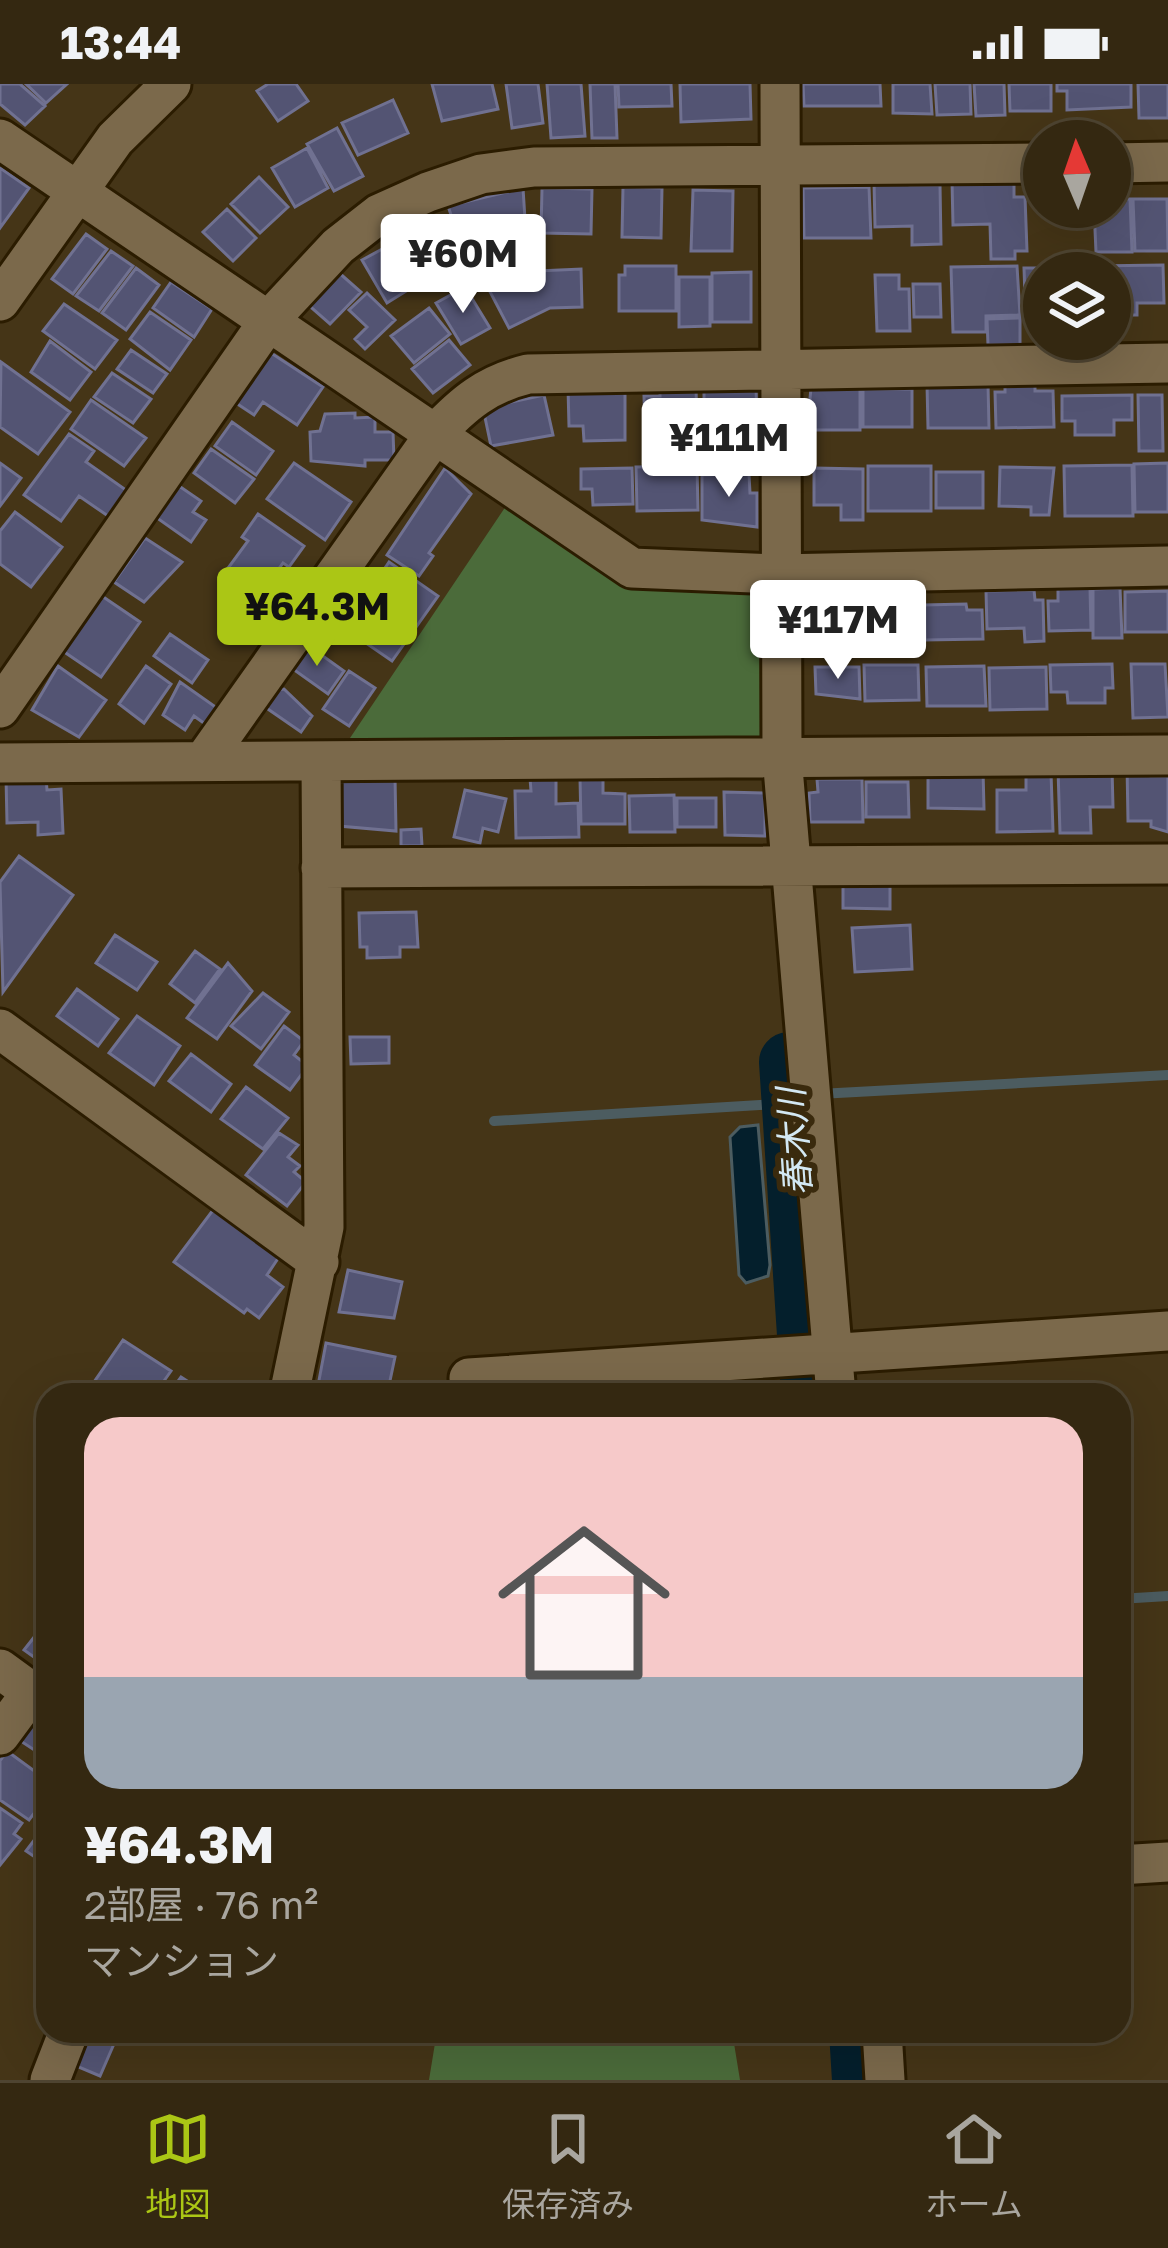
<!DOCTYPE html>
<html lang="ja">
<meta charset="utf-8">
<style>
body{margin:0;font-family:"Golos Text","Noto Sans JP",sans-serif;background:#3f341f;color:#f1f3f6;height:100vh;display:flex;flex-direction:column;font-size:45px;white-space:nowrap}
*{box-sizing:border-box;margin:0}
p{font-size:39px;color:#a9a69f}
.icon{flex:none;width:66px;height:66px;fill:none;stroke:currentColor;stroke-width:2;stroke-linecap:round;stroke-linejoin:round}
.map{position:relative;flex:1;overflow:hidden}
.drawer{position:absolute;left:36px;top:1299px;width:1095px;height:660px;display:flex;flex-direction:column;background:#342811;border-radius:36px;box-shadow:0 12px 48px #0002,0 0 0 3px #4e4431}
.drawer>*{flex:none}
.needle{width:78px;rotate:358deg}
.tools{position:absolute;left:1023px;top:36px;display:grid;gap:24px}
.tools a{display:grid;place-items:center;width:108px;height:108px;border-radius:50%;background:#342811;box-shadow:0 12px 48px #0002,0 0 0 3px #4e4431;font-size:60px}
.price{position:absolute;translate:-50% -102px;padding:0 27px;border-radius:12px;background:#fff;color:#222;font-size:39px;line-height:78px;filter:drop-shadow(0 3px 6px #0008)}
.price::after{content:'';position:absolute;left:50%;top:72px;width:36px;height:27px;margin-left:-18px;background:inherit;clip-path:polygon(0 0,100% 0,50% 100%)}
.price.current{background:#abc615;color:#111}
ul{padding:0;list-style:none}
li{display:grid;align-content:center;gap:24px;height:636px;padding:0 48px}
li span{display:grid;place-items:center;height:372px;border-radius:36px;color:#555}
li>.icon{margin-inline-start:auto}
span .icon{width:216px;height:216px;fill:#fffc;stroke-width:1}
li b{font-size:51px}
.status{display:flex;justify-content:space-between;align-items:center;height:84px;padding:0 60px;background:#342811;direction:ltr}
.status svg{height:33px;fill:currentColor}
.dock{display:flex;justify-content:space-around;align-items:center;height:168px;border-top:3px solid #4e4431;background:#342811;font-size:33px;color:#a9a69f}
.dock a{display:grid;justify-items:center;gap:6px}
.dock .current{color:#abc615}
.map>svg:first-child{display:block}
</style>
<div class="status"><b>13:44</b><svg viewBox="0 0 49 12"><path d="M0 12V9h3v3zM5 12V6h3v6zM10 12V3h3v9zM15 12V0h3v12zM26 1h20v11H26zM47 4h2v5h-2z"/></svg></div>
<div class="map">
<svg width="1168" height="1996" viewBox="0 0 1168 1996">
<rect width="100%" height="100%" fill="#453517"/>
<path fill="#4b6b3a" d="M 506,422 L 622,501 L 766,501 L 771,658 L 350,654 Z
M 437,1947 L 732,1947 L 740,1996 L 429,1996 Z"/>
<path fill="#041f2c" stroke="#4c5c60" stroke-width="3" d="M 758,1041 L 770,1181 L 768,1192 L 746,1199 L 739,1191 L 730,1053 L 740,1043 Z"/>
<g fill="none" stroke-linecap="round" stroke-linejoin="round">
<path stroke="#4c5c60" stroke-width="10" d="M 819,1010 L 1168,991
M 494,1037 L 792,1019
M 1119,1515 L 1168,1512"/>
<path stroke="#041f2c" stroke-width="60" d="M 789,978 L 811,1311
M 859,1947 L 862,1996"/>
</g>
<path fill="#535473" stroke="#707191" stroke-width="3" d="M 0,0 L 20,0 L 45,22 L 25,41 L 0,20 Z
M 26,0 L 67,0 L 46,19 Z
M 268,0 L 296,0 L 308,17 L 278,37 L 257,7 Z
M 432,0 L 492,0 L 498,25 L 442,37 Z
M 506,0 L 538,0 L 543,39 L 512,44 Z
M 547,0 L 581,0 L 585,52 L 551,54 Z
M 590,0 L 615,0 L 617,54 L 592,54 Z
M 618,0 L 671,0 L 672,22 L 619,23 Z
M 680,0 L 750,0 L 751,35 L 681,38 Z
M 803,0 L 880,0 L 881,22 L 804,22 Z
M 893,0 L 930,0 L 932,30 L 893,29 Z
M 935,0 L 970,0 L 971,30 L 937,31 Z
M 974,0 L 1004,0 L 1005,31 L 976,32 Z
M 1009,0 L 1051,0 L 1051,27 L 1010,27 Z
M 1057,0 L 1131,0 L 1131,23 L 1067,26 L 1067,7 L 1057,7 Z
M 1138,0 L 1168,0 L 1168,34 L 1139,34 Z
M 393,16 L 408,49 L 358,71 L 342,39 Z
M 337,44 L 363,92 L 334,107 L 307,60 Z
M 307,64 L 328,104 L 295,123 L 272,84 Z
M 0,84 L 29,104 L 0,144 Z
M 259,93 L 288,123 L 260,149 L 231,120 Z
M 1014,95 L 1014,113 L 1025,113 L 1027,167 L 1015,167 L 1015,175 L 991,175 L 990,140 L 953,141 L 952,97 Z
M 910,97 L 910,101 L 940,101 L 941,160 L 912,161 L 912,142 L 875,143 L 874,98 Z
M 623,103 L 662,104 L 661,154 L 622,153 Z
M 869,103 L 871,154 L 804,154 L 803,104 Z
M 523,104 L 526,151 L 464,169 L 448,122 Z
M 542,104 L 592,105 L 591,150 L 541,149 Z
M 693,106 L 733,107 L 732,167 L 691,167 Z
M 1110,115 L 1130,115 L 1132,168 L 1096,168 L 1094,123 L 1110,123 Z
M 1133,115 L 1167,115 L 1168,167 L 1135,167 Z
M 227,125 L 256,154 L 233,177 L 203,148 Z
M 415,146 L 439,190 L 415,203 L 390,159 Z
M 86,150 L 107,165 L 73,210 L 52,195 Z
M 386,163 L 411,204 L 387,219 L 362,176 Z
M 111,167 L 133,182 L 99,227 L 76,212 Z
M 1163,181 L 1164,219 L 1137,219 L 1137,231 L 1110,231 L 1110,189 L 1095,189 L 1094,182 Z
M 625,182 L 676,182 L 676,227 L 619,227 L 619,191 L 625,191 Z
M 1017,182 L 1020,231 L 986,232 L 986,248 L 953,248 L 951,183 Z
M 136,184 L 159,201 L 126,246 L 102,229 Z
M 1024,184 L 1056,184 L 1056,189 L 1044,189 L 1044,241 L 1026,241 Z
M 581,185 L 582,223 L 550,224 L 509,244 L 487,202 L 514,190 L 517,196 L 537,187 Z
M 337,187 L 361,208 L 330,240 L 306,219 Z
M 751,188 L 751,238 L 712,238 L 712,189 Z
M 875,191 L 899,191 L 899,205 L 909,205 L 910,247 L 877,247 Z
M 679,193 L 710,193 L 710,242 L 679,243 Z
M 171,198 L 212,225 L 194,253 L 153,224 Z
M 913,200 L 940,200 L 941,233 L 914,233 Z
M 465,203 L 490,244 L 461,260 L 436,219 Z
M 367,209 L 395,236 L 365,265 L 355,255 L 367,243 L 349,226 Z
M 64,220 L 117,256 L 95,285 L 43,247 Z
M 429,224 L 450,250 L 414,279 L 391,252 Z
M 150,228 L 191,256 L 170,286 L 130,255 Z
M 1020,234 L 1020,261 L 988,261 L 987,235 Z
M 449,256 L 470,281 L 433,309 L 412,285 Z
M 50,257 L 91,288 L 70,316 L 31,288 Z
M 265,265 L 323,303 L 297,341 L 263,318 L 254,331 L 230,315 Z
M 131,266 L 167,290 L 153,309 L 117,285 Z
M 1,278 L 70,328 L 38,370 L 0,343 Z
M 112,289 L 151,315 L 133,339 L 94,313 Z
M 1035,299 L 1035,307 L 1053,307 L 1054,343 L 996,344 L 995,308 L 1005,308 L 1005,300 Z
M 927,300 L 988,300 L 989,344 L 928,344 Z
M 660,301 L 696,301 L 697,350 L 645,350 L 644,312 L 660,312 Z
M 704,301 L 756,301 L 757,344 L 704,343 Z
M 595,303 L 596,309 L 625,309 L 625,356 L 584,357 L 583,342 L 569,342 L 568,304 Z
M 811,304 L 860,304 L 860,346 L 807,346 Z
M 863,305 L 912,305 L 912,343 L 863,343 Z
M 544,311 L 553,351 L 491,362 L 483,324 Z
M 1132,311 L 1132,336 L 1114,336 L 1114,351 L 1075,351 L 1075,337 L 1062,337 L 1062,312 Z
M 1138,311 L 1162,311 L 1163,367 L 1139,367 Z
M 91,316 L 146,354 L 124,382 L 71,345 Z
M 355,329 L 355,334 L 375,333 L 375,348 L 393,348 L 394,376 L 365,376 L 365,382 L 311,377 L 310,348 L 320,347 L 325,330 Z
M 232,338 L 273,367 L 256,391 L 215,362 Z
M 69,350 L 94,367 L 86,378 L 126,406 L 108,432 L 79,412 L 61,437 L 24,411 Z
M 211,365 L 254,395 L 235,419 L 194,389 Z
M 0,379 L 21,394 L 0,422 Z
M 294,379 L 351,418 L 325,456 L 267,415 Z
M 1168,379 L 1168,428 L 1135,428 L 1134,380 Z
M 1132,381 L 1133,432 L 1065,432 L 1064,382 Z
M 697,382 L 698,426 L 637,427 L 636,383 Z
M 868,382 L 931,382 L 931,427 L 868,427 Z
M 1000,383 L 1054,384 L 1049,431 L 1031,431 L 1031,423 L 999,422 Z
M 445,384 L 471,410 L 429,469 L 433,472 L 419,492 L 387,471 Z
M 632,384 L 633,420 L 593,421 L 592,405 L 581,405 L 581,385 Z
M 814,384 L 863,385 L 863,436 L 841,436 L 841,421 L 814,421 Z
M 936,388 L 983,388 L 983,424 L 936,424 Z
M 749,390 L 750,409 L 757,409 L 757,443 L 702,436 L 702,391 Z
M 179,402 L 201,417 L 193,428 L 206,436 L 191,458 L 157,434 Z
M 15,428 L 62,463 L 31,503 L 0,480 L 0,447 Z
M 258,430 L 304,462 L 289,483 L 283,479 L 257,514 L 223,491 L 248,457 L 242,453 Z
M 145,454 L 182,478 L 144,518 L 114,498 Z
M 389,478 L 438,512 L 392,577 L 328,533 L 359,492 L 381,507 L 387,499 L 379,493 Z
M 1058,504 L 1090,504 L 1091,546 L 1049,547 L 1048,517 L 1058,517 Z
M 1120,504 L 1122,554 L 1093,554 L 1093,505 Z
M 1034,506 L 1035,516 L 1043,516 L 1044,557 L 1025,558 L 1024,544 L 987,545 L 986,507 Z
M 841,507 L 854,511 L 855,553 L 804,554 L 803,512 Z
M 1168,507 L 1168,548 L 1125,548 L 1125,508 Z
M 96,508 L 140,538 L 101,593 L 57,563 Z
M 858,519 L 877,519 L 877,526 L 919,526 L 921,568 L 859,569 Z
M 966,520 L 967,526 L 982,526 L 983,555 L 925,556 L 924,521 Z
M 170,550 L 208,576 L 192,599 L 154,572 Z
M 306,560 L 344,587 L 328,610 L 290,583 Z
M 1112,580 L 1113,604 L 1105,604 L 1105,619 L 1068,619 L 1067,608 L 1051,608 L 1050,581 Z
M 1131,580 L 1165,580 L 1168,633 L 1133,634 Z
M 864,581 L 918,581 L 919,616 L 865,617 Z
M 58,582 L 106,616 L 79,653 L 32,626 Z
M 146,582 L 171,600 L 144,639 L 119,620 Z
M 984,582 L 986,622 L 927,622 L 926,583 Z
M 815,583 L 859,583 L 860,615 L 816,610 Z
M 1046,583 L 1047,625 L 990,626 L 989,584 Z
M 349,587 L 375,604 L 349,642 L 323,625 Z
M 180,598 L 217,624 L 205,640 L 194,632 L 185,646 L 163,631 Z
M 284,605 L 312,632 L 301,648 L 265,623 L 276,606 Z
M 1127,681 L 1150,681 L 1151,692 L 1168,692 L 1168,748 L 1151,743 L 1151,737 L 1128,737 Z
M 1112,684 L 1113,723 L 1090,723 L 1091,749 L 1060,749 L 1058,685 Z
M 983,686 L 984,725 L 928,724 L 928,687 Z
M 1026,688 L 1051,689 L 1053,747 L 997,748 L 997,706 L 1026,706 Z
M 6,693 L 46,693 L 47,706 L 61,705 L 63,749 L 38,751 L 38,738 L 7,739 Z
M 395,693 L 396,747 L 339,742 L 338,694 Z
M 603,693 L 603,709 L 625,710 L 625,740 L 581,740 L 580,694 Z
M 530,694 L 556,694 L 556,720 L 578,719 L 579,753 L 516,754 L 515,707 L 531,707 Z
M 817,695 L 862,695 L 863,738 L 810,738 L 809,709 L 818,708 Z
M 866,698 L 908,698 L 909,733 L 866,733 Z
M 465,706 L 506,715 L 498,748 L 483,744 L 480,759 L 454,753 Z
M 724,708 L 765,709 L 765,752 L 725,751 Z
M 674,711 L 675,748 L 630,748 L 629,712 Z
M 677,714 L 716,714 L 716,743 L 677,743 Z
M 421,745 L 422,762 L 401,762 L 401,746 Z
M 19,772 L 73,811 L 3,908 L 0,798 Z
M 843,795 L 890,796 L 890,825 L 843,824 Z
M 416,828 L 418,863 L 400,863 L 400,873 L 367,874 L 367,863 L 360,863 L 359,829 Z
M 910,841 L 912,885 L 855,888 L 852,844 Z
M 115,851 L 157,878 L 137,906 L 96,879 Z
M 195,867 L 220,885 L 195,919 L 170,900 Z
M 228,879 L 252,907 L 217,955 L 187,934 Z
M 77,905 L 118,935 L 98,962 L 57,932 Z
M 263,909 L 289,928 L 261,965 L 231,942 Z
M 137,932 L 180,962 L 154,1001 L 109,969 Z
M 284,942 L 304,957 L 294,971 L 308,982 L 290,1006 L 255,981 Z
M 350,953 L 389,953 L 389,979 L 351,980 Z
M 191,970 L 231,1000 L 211,1028 L 169,997 Z
M 246,1003 L 288,1034 L 263,1065 L 221,1035 Z
M 279,1049 L 298,1061 L 288,1073 L 300,1082 L 294,1088 L 306,1098 L 287,1122 L 246,1091 Z
M 213,1126 L 279,1173 L 267,1191 L 283,1203 L 259,1234 L 247,1225 L 244,1229 L 174,1178 Z
M 348,1186 L 402,1198 L 394,1234 L 339,1228 Z
M 123,1256 L 171,1287 L 154,1311 L 106,1311 L 92,1301 Z
M 326,1259 L 395,1273 L 387,1311 L 317,1307 Z
M 181,1293 L 209,1311 L 168,1311 Z
M 46,1538 L 48,1539 L 48,1583 L 24,1566 Z
M 35,1623 L 48,1632 L 48,1675 L 13,1652 Z
M 7,1667 L 48,1697 L 48,1711 L 29,1736 L 0,1716 L 0,1677 Z
M 0,1724 L 22,1739 L 14,1750 L 21,1755 L 0,1781 Z
M 48,1738 L 48,1782 L 26,1767 Z
M 83,1947 L 117,1953 L 100,1992 L 69,1979 Z"/>
<g fill="none" stroke-linecap="round" stroke-linejoin="round">
<defs>
<path id="minor" d="M 780,0 L 782,672 L 836,1311
M 0,55 L 632,484 L 778,490 L 1168,482
M 1110,79 L 1168,78
M 0,217 L 115,55 L 171,0
M 0,624 L 270,235 L 338,162 L 379,130 L 428,108 L 481,90 L 534,83 L 1044,79
M 205,675 L 435,350 C 464,319 487,300 528,290 L 1168,279
M 0,679 L 1168,671
M 321,784 L 1168,780
M 0,945 L 319,1178
M 469,1294 L 1168,1247
M 289,1311 L 324,1143 L 321,677
M 0,1585 L 48,1620
M 0,1651 L 31,1609
M 1119,1781 L 1168,1778
M 882,1947 L 885,1996
M 50,1996 L 69,1947"/>
</defs>
<use href="#minor" stroke="#2b1c00" stroke-width="45"/>
<use href="#minor" stroke="#7b694b" stroke-width="39"/>
</g>
<g text-anchor="middle" stroke-width="12" stroke-linejoin="round" paint-order="stroke">
<g font-size="36" font-style="italic" fill="#d3e8f3" stroke="#3a2a0d">
<text transform="translate(794 1058) rotate(-94)" y="13">春木川</text>
</g>
</g>
</svg>
<div class="tools">
<a><svg class="needle" viewBox="-14 -14 28 28"><path d="M0-13l5 13h-10z" fill="#e53935"/><path d="M0 13l5-13h-10z" fill="#a9a69f"/></svg></a>
<a><svg class="icon" aria-label="layers" viewBox="0 0 24 24"><path d="M12 4l9 5-9 5-9-5zM3 14l9 5 9-5"/></svg></a>
</div>
<b class="price" style="left:463px;top:232px">¥60M</b>
<b class="price" style="left:729px;top:416px">¥111M</b>
<b class="price current" style="left:317px;top:585px">¥64.3M</b>
<b class="price" style="left:838px;top:598px">¥117M</b>
<section class="drawer">
<ul>
<li><span style="background:linear-gradient(#f6c9c9 70%,#9aa5b1 0)"><svg class="icon" aria-label="home" viewBox="0 0 24 24"><path d="M3 11l9-7 9 7M6 9v11h12V9"/></svg></span><div><b>¥64.3M</b><p>2部屋 · 76 m²</p><p>マンション</p></div></li>
</ul>
</section>
</div>
<nav class="dock">
<a class="current"><svg class="icon" aria-label="map" viewBox="0 0 24 24"><path d="M3 6l6-2 6 2 6-2v14l-6 2-6-2-6 2zM9 4v14M15 6v14"/></svg>地図</a>
<a><svg class="icon" aria-label="saved" viewBox="0 0 24 24"><path d="M7 4h10v16l-5-4-5 4z"/></svg>保存済み</a>
<a><svg class="icon" aria-label="home" viewBox="0 0 24 24"><path d="M3 11l9-7 9 7M6 9v11h12V9"/></svg>ホーム</a>
</nav>
